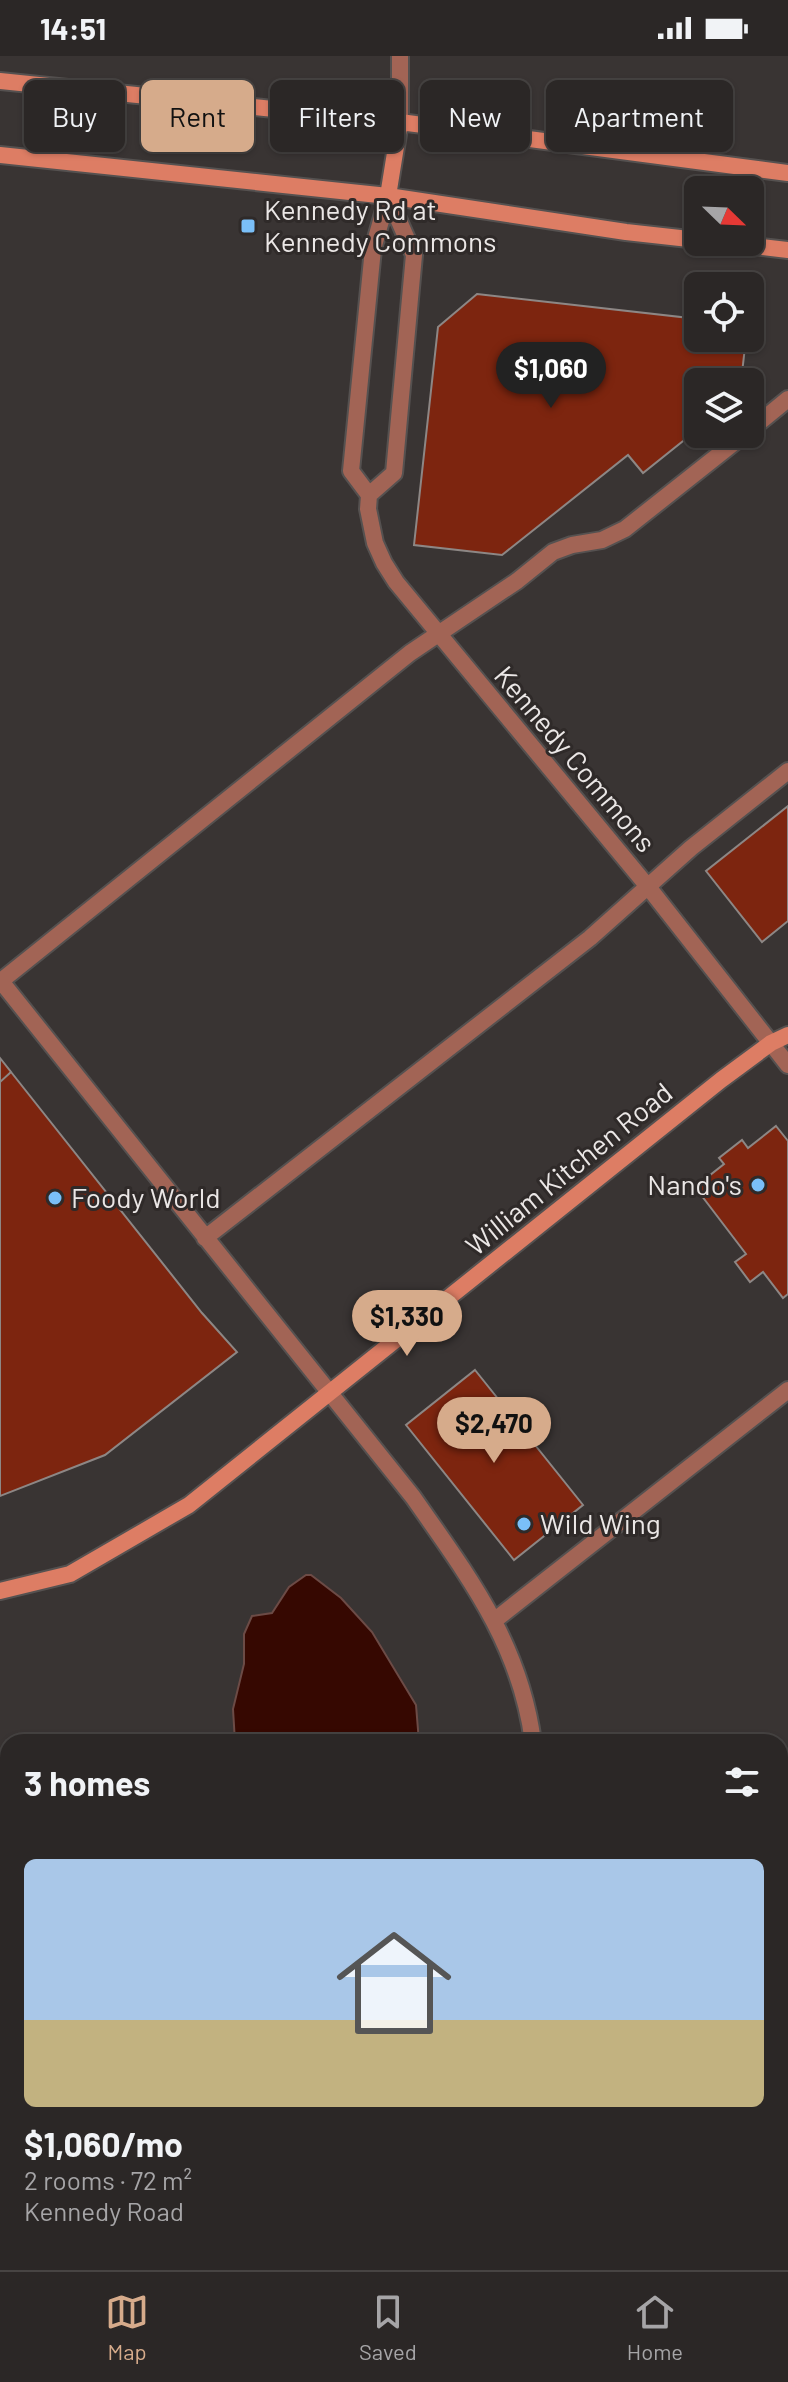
<!DOCTYPE html>
<meta charset="utf-8">
<style>
body{margin:0;font-family:Barlow,sans-serif;background:#373332;color:#f1f3f6;height:100vh;display:flex;flex-direction:column;font-size:30px;white-space:nowrap}
*{box-sizing:border-box;margin:0}
p{font-size:26px;color:#a6a5a7}
.icon{flex:none;width:44px;height:44px;fill:none;stroke:currentColor;stroke-width:2;stroke-linecap:round;stroke-linejoin:round}
.map{position:relative;flex:1;overflow:hidden}
.details{position:absolute;left:0px;top:1678px;width:788px;height:536px;display:flex;flex-direction:column;background:#2b2726;border-radius:24px 24px 0 0;box-shadow:0 2px 6px #0004,0 0 0 2px #474443}
.details>*{flex:none}
.hud{position:absolute;left:24px;top:24px;width:740px;height:72px;display:flex;gap:16px}
.needle{width:52px;rotate:113deg}
.controls{position:absolute;left:684px;top:120px;display:grid;gap:16px}
.controls a{display:grid;place-items:center;width:80px;height:80px;border-radius:12px;background:#2b2726;box-shadow:0 2px 6px #0004,0 0 0 2px #474443;font-size:40px}
.price{position:absolute;translate:-50% -68px;padding:0 18px;border-radius:28px;background:#d6ab8b;color:#111;font-size:26px;line-height:52px;filter:drop-shadow(0 2px 4px #0008)}
.price::after{content:'';position:absolute;left:50%;top:48px;width:24px;height:18px;margin-left:-12px;background:inherit;clip-path:polygon(0 0,100% 0,50% 100%)}
.price.active{background:#222;color:#fff}
ul{padding:0;list-style:none}
li{display:grid;align-content:center;gap:16px;height:424px;padding:0 24px}
li+li{border-top:2px solid #474443}
li span{display:grid;place-items:center;height:248px;border-radius:12px;color:#555}
li>.icon{margin-inline-start:auto}
span .icon{width:144px;height:144px;fill:#fffc;stroke-width:1}
li b{font-size:34px}
h2{display:flex;justify-content:space-between;align-items:center;height:96px;padding:0 24px;font-size:34px}
.tag{padding:0 28px;border-radius:12px;background:#2b2726;box-shadow:0 2px 6px #0004,0 0 0 2px #474443;font-size:28px;line-height:72px}
.tag.active{background:#d6ab8b;color:#111}
.status{display:flex;justify-content:space-between;align-items:center;height:56px;padding:0 40px;background:#2b2726;direction:ltr}
.status svg{height:22px;fill:currentColor}
.dock{display:flex;justify-content:space-around;align-items:center;height:112px;border-top:2px solid #474443;background:#2b2726;font-size:22px;color:#a6a5a7}
.dock a{display:grid;justify-items:center;gap:4px}
.dock .active{color:#d6ab8b}
.map>svg:first-child{display:block}
</style>
<div class="status"><b>14:51</b><svg viewBox="0 0 49 12"><path d="M0 12V9h3v3zM5 12V6h3v6zM10 12V3h3v9zM15 12V0h3v12zM26 1h20v11H26zM47 4h2v5h-2z"/></svg></div>
<div class="map">
<svg width="788" height="2214" viewBox="0 0 788 2214">
<rect width="100%" height="100%" fill="#393433"/>
<path fill="#360801" stroke="#6c4b46" stroke-width="2" d="M 306,1519 L 311,1519 L 341,1542 L 372,1576 L 416,1649 L 419,1686 L 235,1686 L 233,1653 L 244,1608 L 244,1578 L 252,1560 L 272,1557 L 289,1531 Z
M 0,1819 L 8,1822 L 8,1859 L 0,1857 Z
M 313,2206 L 351,2206 L 355,2214 L 318,2214 Z"/>
<g fill="none" stroke-linecap="round" stroke-linejoin="round">
<path stroke="#6c4b46" stroke-width="10" d="M 780,2099 L 788,2100"/>
</g>
<path fill="#7d250f" stroke="#8d8785" stroke-width="2" d="M 477,238 L 698,263 L 698,282 L 746,282 L 741,326 L 698,326 L 698,373 L 643,417 L 628,399 L 502,499 L 414,489 L 438,271 Z
M 788,750 L 788,865 L 762,886 L 706,815 Z
M 0,1002 L 11,1016 L 0,1026 Z
M 11,1016 L 202,1257 L 237,1296 L 105,1399 L 0,1440 L 0,1026 Z
M 776,1070 L 788,1085 L 788,1238 L 783,1242 L 763,1216 L 750,1226 L 735,1206 L 746,1198 L 695,1131 L 724,1108 L 719,1102 L 742,1084 L 748,1092 Z
M 475,1314 L 583,1449 L 514,1504 L 406,1369 Z
M 780,1768 L 788,1769 L 788,2012 L 780,2014 Z
M 535,2206 L 593,2206 L 654,2214 L 534,2214 Z"/>
<g fill="none" stroke-linecap="round" stroke-linejoin="round">
<defs>
<path id="lane" d="M 388,140 L 373,193 L 351,415 L 369,439 L 368,453 L 375,487 L 384,507 L 396,526 L 649,832 L 788,1009
M 750,374 L 788,343
M 369,439 L 394,417 L 414,199 L 388,140
M 0,924 L 413,1441 C 468,1520 520,1587 533,1686
M 1,925 L 410,597 L 517,525 L 553,496 L 572,489 L 602,484 L 625,473 L 745,378
M 205,1182 L 590,882 L 691,792 L 788,715
M 495,1564 L 788,1334
M 780,1743 L 788,1744
M 780,2040 L 788,2040
M 747,2206 L 788,2212"/>
<path id="street" d="M 400,66 L 400,0"/>
<path id="secondary" d="M 0,25 L 400,66 L 788,117
M 0,99 L 388,140 L 626,176 L 698,184
M 388,140 L 400,66
M 718,186 L 788,194
M 0,1535 L 70,1518 L 189,1449 L 721,1024 L 771,987 L 788,979"/>
</defs>
<use href="#lane" stroke="#555150" stroke-width="20"/>
<use href="#street" stroke="#555150" stroke-width="20"/>
<use href="#secondary" stroke="#555150" stroke-width="20"/>
<use href="#lane" stroke="#a26455" stroke-width="16"/>
<use href="#street" stroke="#a26455" stroke-width="16"/>
<use href="#secondary" stroke="#dd7d64" stroke-width="16"/>
<defs>
<path id="rail" d="M 0,2033 L 8,2034
M 780,2126 L 788,2126"/>
</defs>
<use href="#rail" stroke="#b7b2b1" stroke-width="9"/>
<use href="#rail" stroke="#2f2a29" stroke-width="6" stroke-dasharray="18" stroke-linecap="butt"/>
</g>
<g fill="#7abff8" stroke="#2f2a29" stroke-width="3">
<rect x="240" y="162" width="16" height="16" rx="4"/>
<circle cx="758" cy="1129" r="8"/>
<circle cx="55" cy="1142" r="8"/>
<circle cx="524" cy="1468" r="8"/>
</g>
<g text-anchor="middle" stroke-width="6" stroke-linejoin="round" paint-order="stroke">
<g font-size="28" fill="#ebe7e6" stroke="#2f2a29" text-anchor="start">
<text x="264" y="164">Kennedy Rd at<tspan x="264" dy="32">Kennedy Commons</tspan></text>
<text x="742" y="1139" text-anchor="end">Nando's</text>
<text x="71" y="1152">Foody World</text>
<text x="540" y="1478">Wild Wing</text>
</g>
<g font-size="28" fill="#ebe7e6" stroke="#2f2a29">
<text transform="translate(575 703) rotate(50)" y="10">Kennedy Commons</text>
<text transform="translate(569 1113) rotate(-39)" y="10">William Kitchen Road</text>
</g>
</g>
</svg>
<div class="controls">
<a><svg class="needle" viewBox="-14 -14 28 28"><path d="M0-13l5 13h-10z" fill="#e53935"/><path d="M0 13l5-13h-10z" fill="#a6a5a7"/></svg></a>
<a><svg class="icon" aria-label="locate" viewBox="0 0 24 24"><circle cx="12" cy="12" r="6"/><path d="M12 2v4M12 18v4M2 12h4M18 12h4"/></svg></a>
<a><svg class="icon" aria-label="layers" viewBox="0 0 24 24"><path d="M12 4l9 5-9 5-9-5zM3 14l9 5 9-5"/></svg></a>
</div>
<b class="price active" style="left:551px;top:354px">$1,060</b>
<b class="price" style="left:407px;top:1302px">$1,330</b>
<b class="price" style="left:494px;top:1409px">$2,470</b>
<div class="hud">
<a class="tag">Buy</a>
<a class="tag active">Rent</a>
<a class="tag">Filters</a>
<a class="tag">New</a>
<a class="tag">Apartment</a>
</div>
<section class="details">
<h2>3 homes<svg class="icon" aria-label="filters" viewBox="0 0 24 24"><path d="M4 7h16M4 17h16"/><circle cx="9" cy="7" r="2"/><circle cx="15" cy="17" r="2"/></svg></h2>
<ul>
<li><span style="background:linear-gradient(#a9c7e8 65%,#c2b280 0)"><svg class="icon" aria-label="home" viewBox="0 0 24 24"><path d="M3 11l9-7 9 7M6 9v11h12V9"/></svg></span><div><b>$1,060/mo</b><p>2 rooms · 72 m²</p><p>Kennedy Road</p></div></li>
</ul>
</section>
</div>
<nav class="dock">
<a class="active"><svg class="icon" aria-label="map" viewBox="0 0 24 24"><path d="M3 6l6-2 6 2 6-2v14l-6 2-6-2-6 2zM9 4v14M15 6v14"/></svg>Map</a>
<a><svg class="icon" aria-label="saved" viewBox="0 0 24 24"><path d="M7 4h10v16l-5-4-5 4z"/></svg>Saved</a>
<a><svg class="icon" aria-label="home" viewBox="0 0 24 24"><path d="M3 11l9-7 9 7M6 9v11h12V9"/></svg>Home</a>
</nav>
